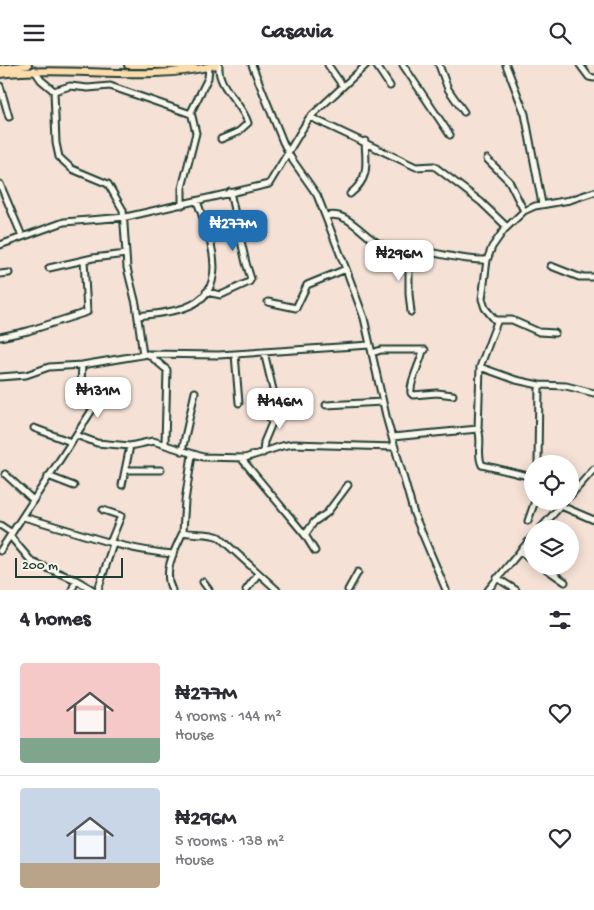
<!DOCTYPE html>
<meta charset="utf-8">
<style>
body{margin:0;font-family:"Gochi Hand",sans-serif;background:#f7f7f7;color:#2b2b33;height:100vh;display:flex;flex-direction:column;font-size:19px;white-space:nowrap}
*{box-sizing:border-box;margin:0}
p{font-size:16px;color:#7c7c81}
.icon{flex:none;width:28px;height:28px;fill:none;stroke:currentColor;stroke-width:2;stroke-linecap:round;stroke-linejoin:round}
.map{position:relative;height:525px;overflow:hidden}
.panel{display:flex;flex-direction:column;background:#fff;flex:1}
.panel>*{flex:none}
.fabs{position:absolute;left:524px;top:390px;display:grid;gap:10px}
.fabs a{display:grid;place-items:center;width:55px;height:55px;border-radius:50%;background:#fff;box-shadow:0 2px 12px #0003;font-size:25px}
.scale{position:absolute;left:15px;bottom:12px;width:108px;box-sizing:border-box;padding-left:5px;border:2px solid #1f3d34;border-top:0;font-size:14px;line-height:18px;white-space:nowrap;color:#1f3d34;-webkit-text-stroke:4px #fbf7ec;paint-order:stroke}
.price{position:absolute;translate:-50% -42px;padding:0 11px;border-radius:10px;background:#fff;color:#222;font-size:16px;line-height:32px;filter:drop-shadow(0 1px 2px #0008)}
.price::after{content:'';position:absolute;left:50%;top:30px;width:15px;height:11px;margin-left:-8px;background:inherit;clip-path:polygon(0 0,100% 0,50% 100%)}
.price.active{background:#1f6fb2;color:#fff}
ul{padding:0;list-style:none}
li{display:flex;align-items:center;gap:15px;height:125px;padding:0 20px}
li+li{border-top:1px solid #e1e1e2}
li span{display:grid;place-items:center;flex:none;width:140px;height:100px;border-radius:5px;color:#555}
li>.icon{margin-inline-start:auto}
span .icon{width:60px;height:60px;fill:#fffc;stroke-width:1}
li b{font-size:21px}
h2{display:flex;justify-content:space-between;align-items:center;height:60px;padding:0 20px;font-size:21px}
header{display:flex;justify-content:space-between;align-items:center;height:65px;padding:0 20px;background:#fff;font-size:22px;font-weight:700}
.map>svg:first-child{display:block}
</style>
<header><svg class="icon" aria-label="menu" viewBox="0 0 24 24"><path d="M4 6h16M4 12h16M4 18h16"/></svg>Casavia<svg class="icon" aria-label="search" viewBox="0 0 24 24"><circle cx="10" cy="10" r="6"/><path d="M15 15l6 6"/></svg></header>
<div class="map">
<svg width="594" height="525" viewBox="0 0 594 525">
<rect width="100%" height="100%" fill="#f5e1d5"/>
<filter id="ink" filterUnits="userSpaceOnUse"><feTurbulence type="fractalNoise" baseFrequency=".02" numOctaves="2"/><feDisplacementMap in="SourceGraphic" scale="10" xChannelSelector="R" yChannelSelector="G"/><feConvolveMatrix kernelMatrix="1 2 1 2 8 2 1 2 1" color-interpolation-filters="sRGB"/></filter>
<g filter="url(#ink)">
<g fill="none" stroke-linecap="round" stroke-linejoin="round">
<defs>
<path id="minor" d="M 219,0 C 217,23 242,37 248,58 L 238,67 L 221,74
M 252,0 L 283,77 L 291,93 L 317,130 L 346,204 L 364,253 L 387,355 L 414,449 L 446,525
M 328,0 L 342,20
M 376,0 L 390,21
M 403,0 L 450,70
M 439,0 L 448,24 L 464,47
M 506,0 L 525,49 L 542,139
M 580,0 L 589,12 L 594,13
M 34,5 L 41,15 L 54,26 L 56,78 L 59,92 L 72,104 L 108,119 L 123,145 L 127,203 L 136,239 L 143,290
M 0,21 L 9,52
M 54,26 L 70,21 L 88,23 L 110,21 L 191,49
M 310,52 L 416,102 L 434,101 L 481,137 L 507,162
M 487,94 L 509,116 L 524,146
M 0,119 L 22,171
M 350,129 C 370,113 366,100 365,76
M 182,140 L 182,123 L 196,68 L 191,47 L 208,13 L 209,2
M 327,151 C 349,146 362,171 380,179 C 393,186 408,184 422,186 C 444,189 464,196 487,195
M 0,180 L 64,157 L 126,152 L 269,119 L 309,53 L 366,0
M 409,185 L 409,229 L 411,247
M 551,201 L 579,212 L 594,212
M 49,203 L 93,193 L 126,189
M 0,209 L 9,208
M 206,227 L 221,230 L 249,217 L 251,214 L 246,198 L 230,127
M 268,237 L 296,243 L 307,220 L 346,204
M 138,251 C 153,249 169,248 184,243 C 234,227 209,171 197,136
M 497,257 L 480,302 L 516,315 L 539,320 L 566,321 L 594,328
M 555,268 L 539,267 L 512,255 L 495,255 L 485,243 L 482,234 L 487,195 L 492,182 L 504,165 L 524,146 L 535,141 L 570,135 L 594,127
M 0,272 L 28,266 L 87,247 L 84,195
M 423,285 C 421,297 409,318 411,328 L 413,330 L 437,328 L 453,330
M 264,287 L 275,333
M 372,288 L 381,285 L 425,285
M 148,289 L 167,305 L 165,378
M 235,289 L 239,338
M 0,312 L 26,310 L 49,302 L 82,300 L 148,289 L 219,290 L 370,280
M 69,333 L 81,317 L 82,300
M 326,340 L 383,337
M 34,363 L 71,377
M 478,364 C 483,376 476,389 482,400 L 532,412
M 76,370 L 94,342 L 107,327
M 392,372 L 478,364 L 480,302
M 182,386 L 195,327
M 263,388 L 264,377 L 272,358 L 268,349
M 241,393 L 305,470 L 315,486
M 538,399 L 539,320
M 125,405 L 161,405
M 5,409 L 32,434
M 48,411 L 74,421
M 122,420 L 130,381
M 570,431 L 594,404
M 561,441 L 594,455
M 103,445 L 121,451 L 110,478
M 23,452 C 73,465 121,485 173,489
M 528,456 L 535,436
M 0,460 L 12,468
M 540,464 L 565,436
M 183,467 L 185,436 L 192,390
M 305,470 L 314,457 L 327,448 L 348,420
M 10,471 L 32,497 L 76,515 L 93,525
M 0,486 L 76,370 L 97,378 L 130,381 L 153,376 L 203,392 L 245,393 L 282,381 L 293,379 L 394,382
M 520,486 L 532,495
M 542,501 L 565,517
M 497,513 L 516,525
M 203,517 L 209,525
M 72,525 L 76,515
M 98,525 L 113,479
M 172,525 C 162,506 175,485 183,467 C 194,470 210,467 219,472 L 277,525
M 246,525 L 258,509
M 348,525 L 358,507
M 488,525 L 532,472"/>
<path id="major" d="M 128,0 L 192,0
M 0,4 L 28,0
M 0,9 C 71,0 146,18 216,0"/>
</defs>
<use href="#minor" stroke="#1f3d34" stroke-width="9"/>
<use href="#major" stroke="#1f3d34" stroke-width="10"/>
<use href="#minor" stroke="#fbf7ec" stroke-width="5"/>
<use href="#major" stroke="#fddcac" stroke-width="6"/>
</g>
</g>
</svg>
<div class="fabs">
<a><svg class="icon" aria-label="locate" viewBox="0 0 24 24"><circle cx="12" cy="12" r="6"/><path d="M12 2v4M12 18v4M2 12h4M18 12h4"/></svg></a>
<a><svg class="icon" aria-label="layers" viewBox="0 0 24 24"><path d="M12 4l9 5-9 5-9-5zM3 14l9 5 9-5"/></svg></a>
</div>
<div class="scale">200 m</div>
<b class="price active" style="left:233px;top:187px">₦277M</b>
<b class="price" style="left:399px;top:217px">₦296M</b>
<b class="price" style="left:98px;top:354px">₦131M</b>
<b class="price" style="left:280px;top:365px">₦146M</b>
</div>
<section class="panel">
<h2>4 homes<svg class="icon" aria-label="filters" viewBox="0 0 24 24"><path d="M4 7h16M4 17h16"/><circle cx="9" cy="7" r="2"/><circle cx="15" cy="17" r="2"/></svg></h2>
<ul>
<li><span style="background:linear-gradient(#f6c9c9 75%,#7fa58c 0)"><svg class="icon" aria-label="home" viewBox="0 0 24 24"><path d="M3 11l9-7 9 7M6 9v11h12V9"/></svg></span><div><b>₦277M</b><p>4 rooms · 144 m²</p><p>House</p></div><svg class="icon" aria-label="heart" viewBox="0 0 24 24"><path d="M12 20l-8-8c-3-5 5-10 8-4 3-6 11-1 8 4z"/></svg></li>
<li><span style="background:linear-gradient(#c9d6e8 75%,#b9a48a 0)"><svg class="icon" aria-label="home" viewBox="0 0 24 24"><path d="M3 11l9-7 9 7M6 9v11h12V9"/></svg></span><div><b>₦296M</b><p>5 rooms · 138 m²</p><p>House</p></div><svg class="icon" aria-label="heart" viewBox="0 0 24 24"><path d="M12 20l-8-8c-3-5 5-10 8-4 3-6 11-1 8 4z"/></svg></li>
</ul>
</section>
